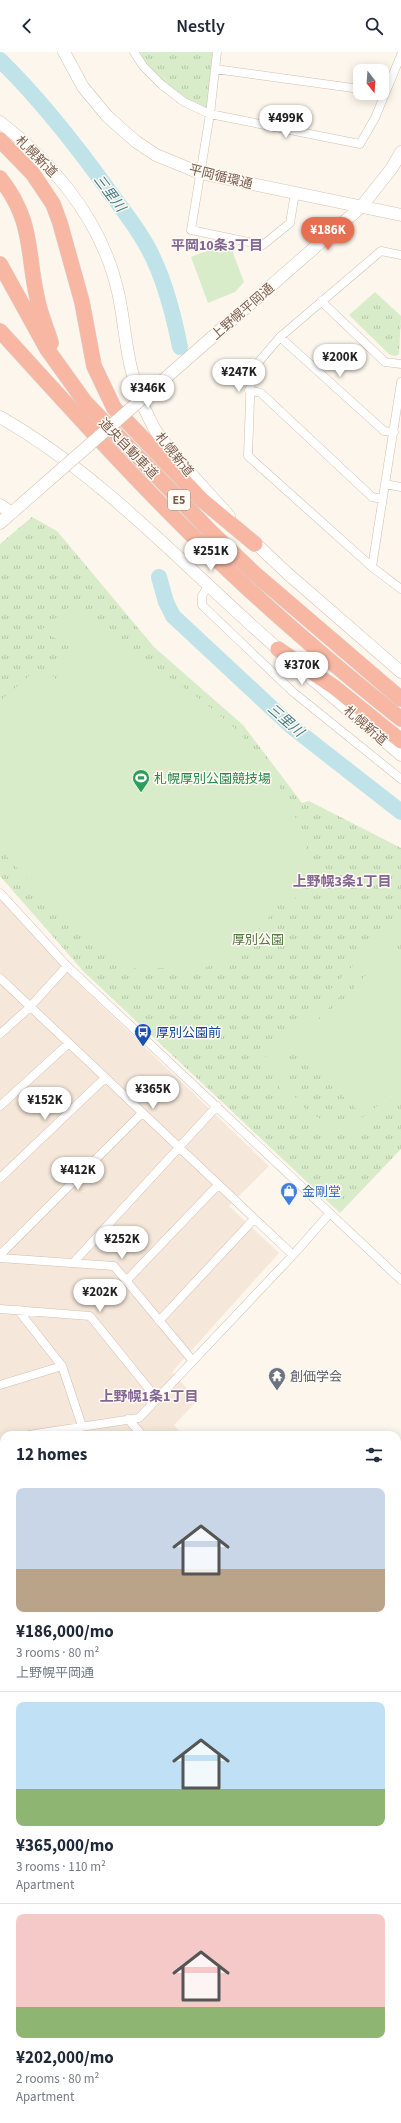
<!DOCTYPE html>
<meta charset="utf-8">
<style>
body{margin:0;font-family:"Source Sans 3","Noto Sans JP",sans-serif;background:#f2f2f3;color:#1f2937;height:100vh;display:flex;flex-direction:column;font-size:15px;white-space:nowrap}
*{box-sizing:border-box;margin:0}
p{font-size:13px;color:#747a83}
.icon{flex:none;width:22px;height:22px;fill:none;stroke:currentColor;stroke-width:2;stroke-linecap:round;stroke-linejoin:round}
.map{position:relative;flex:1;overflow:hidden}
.side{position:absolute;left:0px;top:1379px;width:401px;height:692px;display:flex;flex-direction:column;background:#fff;border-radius:12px 12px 0 0;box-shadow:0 2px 10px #0003}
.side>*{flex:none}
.needle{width:26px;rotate:163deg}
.fabs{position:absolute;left:353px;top:12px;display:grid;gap:8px}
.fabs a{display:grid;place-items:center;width:36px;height:36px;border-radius:8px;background:#fff;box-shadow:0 2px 10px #0003;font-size:20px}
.price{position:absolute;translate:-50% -34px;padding:0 9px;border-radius:14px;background:#fff;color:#222;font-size:13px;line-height:26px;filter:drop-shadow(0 1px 2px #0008)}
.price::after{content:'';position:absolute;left:50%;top:24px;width:12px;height:9px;margin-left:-6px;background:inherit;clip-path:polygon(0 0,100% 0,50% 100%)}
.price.on{background:#e76f51;color:#fff}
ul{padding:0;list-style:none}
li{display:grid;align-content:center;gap:8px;height:212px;padding:0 16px}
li+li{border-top:1px solid #e0e1e3}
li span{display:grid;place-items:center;height:124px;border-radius:8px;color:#555}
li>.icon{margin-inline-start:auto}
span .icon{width:72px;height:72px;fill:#fffc;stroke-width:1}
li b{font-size:17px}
h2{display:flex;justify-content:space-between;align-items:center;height:48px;padding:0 16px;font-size:17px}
header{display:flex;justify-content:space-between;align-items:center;height:52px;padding:0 16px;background:#fff;font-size:18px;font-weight:600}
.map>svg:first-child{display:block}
</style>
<header><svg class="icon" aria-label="back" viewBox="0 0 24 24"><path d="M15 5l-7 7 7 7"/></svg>Nestly<svg class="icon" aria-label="search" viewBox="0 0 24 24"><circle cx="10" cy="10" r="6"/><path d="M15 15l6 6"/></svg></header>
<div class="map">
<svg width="401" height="2071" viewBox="0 0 401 2071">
<defs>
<pattern id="grass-tufts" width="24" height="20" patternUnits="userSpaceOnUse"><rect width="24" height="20" fill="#d8ecc9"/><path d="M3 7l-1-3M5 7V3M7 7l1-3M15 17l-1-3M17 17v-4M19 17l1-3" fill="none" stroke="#b4c2a5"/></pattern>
</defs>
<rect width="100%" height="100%" fill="#fdf6ec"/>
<path fill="#f5e8da" d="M 0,845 L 77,930 L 269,1114 L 229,1154 L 279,1201 L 172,1320 L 198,1348 L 174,1373 L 183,1383 L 4,1383 L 4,1479 L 0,1480 Z"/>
<path fill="url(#grass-tufts)" d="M 134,0 L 217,0 L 210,62 L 184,50 Z
M 375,240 L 401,264 L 399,302 L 396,304 L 390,303 L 349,263 Z
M 32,465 L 57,479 L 154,595 L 243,673 L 302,751 L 309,749 L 401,796 L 401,1097 L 340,1161 L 83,919 L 0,824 L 0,492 Z
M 68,2067 L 197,2067 L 200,2071 L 69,2071 Z"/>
<path fill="#d8ecc9" d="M 221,193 L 231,196 L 244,230 L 235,240 L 208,251 L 191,205 Z
M 76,549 C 97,569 118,587 141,604 C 172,628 204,648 232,674 C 261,701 316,782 308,822 C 306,834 298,843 290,853 L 281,848 C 251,892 227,914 174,924 L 173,916 L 154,916 L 153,922 C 97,909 38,839 0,797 L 0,649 L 37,617 L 45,625 L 50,621 L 56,627 L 69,594 L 41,578 Z
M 401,863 L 401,877 L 399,879 L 401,879 L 401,889 L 387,895 L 298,988 C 264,1028 313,1086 359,1067 C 376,1059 389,1040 401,1027 L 401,1043 C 388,1057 374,1072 356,1078 C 312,1093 270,1051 278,1008 L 268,1018 L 261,1010 Z
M 390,897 L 401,907 L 401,1020 L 362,1062 L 295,1000 Z"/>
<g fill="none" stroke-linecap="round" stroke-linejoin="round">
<path stroke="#bfe3e8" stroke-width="16" d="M 0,8 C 41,48 76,93 109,139 C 125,161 143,183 154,208 C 167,236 174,265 180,295
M 159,525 L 166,550 L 173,564 L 291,674 L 401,760"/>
<defs>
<path id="street" d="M 134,0 L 143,14 L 162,33 L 184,50 L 210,62 L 360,92 L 375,66 L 401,3
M 217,0 L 210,62 L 191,178 L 263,193 L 290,171 L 295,141
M 215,17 L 360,37
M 321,249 L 385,310 L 401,312
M 280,285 L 384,379 L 394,380
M 401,330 L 372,515 L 401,537
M 249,338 L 261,341 L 372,445 L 382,447
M 385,432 L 401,435
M 372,515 L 248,404 L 251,319 L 280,285 L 381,199 L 401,203
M 208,534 L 202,544 L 202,553 L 293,640 L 401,727
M 0,841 L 67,914 L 401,1228
M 0,926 L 293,1203
M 0,982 L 29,956 L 67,914
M 0,1054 L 68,992
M 0,1126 L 105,1026
M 0,1203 L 142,1061
M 0,1206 L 114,1214 L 193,1309
M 73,1211 L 217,1054
M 126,1229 L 218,1133
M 0,1257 L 90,1264 L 157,1347
M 18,1258 L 62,1314 L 82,1374
M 159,1269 L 254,1167
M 0,1333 L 62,1314
M 128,1367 L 142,1383
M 29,1383 L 139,1366 L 293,1203 L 330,1161
M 0,1394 L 4,1392
M 0,1410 L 4,1420
M 0,1453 L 4,1451
M 0,1729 L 4,1730
M 0,1801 L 4,1802
M 0,1879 L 4,1880
M 397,1884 L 401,1880
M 0,1922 L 4,1923
M 397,1980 L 401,1976
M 0,2026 L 4,2029
M 197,2067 L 200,2071
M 313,2067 L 315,2071
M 63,2071 L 68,2067
M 251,2071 L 260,2067"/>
<path id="secondary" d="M 64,0 L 83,35 L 107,64 L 135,89 L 156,103 L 200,121 L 401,163
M 0,70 C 56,114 102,169 118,240 C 124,266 125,294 132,320 C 137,340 145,359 154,376 C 158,383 164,390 169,396 C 188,420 209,441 229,464
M 226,273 L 361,155 L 392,116 L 401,100
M 0,365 C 108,427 192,523 285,603
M 0,453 L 12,461
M 0,471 L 56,422
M 250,486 L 288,522 L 401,620
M 312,627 L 401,703
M 397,1725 L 401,1723
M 0,2042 L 4,2039"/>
<path id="primary" d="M 397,1745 L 401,1747
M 397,1759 L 401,1762"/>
<path id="highway" d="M 0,88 L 33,122 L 53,152 L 60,171 L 82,250 L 94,314 L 114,356 L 202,448 L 255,492
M 0,126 C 35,171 26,200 38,250 C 41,264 47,277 51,291
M 0,212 L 47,297 L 85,350 L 212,481 L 254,521 L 401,647
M 0,279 C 66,351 131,424 201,492 C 264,554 332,612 401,667
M 278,597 L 334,635 L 401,689
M 397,1440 L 401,1436
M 397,1467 L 401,1463
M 0,1598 L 4,1599
M 0,1614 L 4,1615"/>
</defs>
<use href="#street" stroke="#d1beb0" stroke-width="9"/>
<use href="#secondary" stroke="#d6c0b0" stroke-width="13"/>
<use href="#primary" stroke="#dad1cd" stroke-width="14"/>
<use href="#highway" stroke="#dad1cd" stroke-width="16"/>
<use href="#street" stroke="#fff" stroke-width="8"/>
<use href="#secondary" stroke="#fff" stroke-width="12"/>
<use href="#primary" stroke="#fbd9a5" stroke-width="13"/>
<use href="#highway" stroke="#f7b7a3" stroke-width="15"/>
<defs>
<path id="secondary-bridge" d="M 56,422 L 226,273"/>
</defs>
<use href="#secondary-bridge" stroke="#d6c0b0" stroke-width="13" stroke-linecap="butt"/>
<use href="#secondary-bridge" stroke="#fff" stroke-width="12"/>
</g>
<defs>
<symbol id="stadium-pin" viewBox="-11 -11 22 30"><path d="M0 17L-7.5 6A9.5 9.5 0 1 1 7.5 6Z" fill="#2e9e5b" stroke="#fffaf3"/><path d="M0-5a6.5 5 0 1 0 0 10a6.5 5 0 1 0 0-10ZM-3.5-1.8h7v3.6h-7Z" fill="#fff"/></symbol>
<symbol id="bus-pin" viewBox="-11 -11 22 30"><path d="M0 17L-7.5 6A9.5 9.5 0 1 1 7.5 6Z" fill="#1a4fb4" stroke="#fffaf3"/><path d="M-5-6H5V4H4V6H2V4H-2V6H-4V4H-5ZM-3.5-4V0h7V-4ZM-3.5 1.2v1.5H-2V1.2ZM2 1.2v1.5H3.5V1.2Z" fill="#fff"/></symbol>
<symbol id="shop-pin" viewBox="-11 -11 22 30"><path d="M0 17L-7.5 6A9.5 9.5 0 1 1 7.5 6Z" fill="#3f7fe0" stroke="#fffaf3"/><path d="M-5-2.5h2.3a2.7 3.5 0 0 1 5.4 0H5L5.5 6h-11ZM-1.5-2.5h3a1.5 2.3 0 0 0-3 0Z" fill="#fff"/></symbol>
<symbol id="temple-pin" viewBox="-11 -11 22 30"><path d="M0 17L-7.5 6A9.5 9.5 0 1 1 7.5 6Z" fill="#6b7280" stroke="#fffaf3"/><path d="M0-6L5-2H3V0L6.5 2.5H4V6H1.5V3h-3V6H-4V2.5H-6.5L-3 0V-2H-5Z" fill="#fff"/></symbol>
</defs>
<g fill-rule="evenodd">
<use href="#stadium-pin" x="131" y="716" width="20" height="27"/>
<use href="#bus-pin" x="133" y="970" width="20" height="27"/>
<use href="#shop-pin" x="279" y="1129" width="20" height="27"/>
<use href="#temple-pin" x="267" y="1314" width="20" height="27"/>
</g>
<g text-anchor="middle" stroke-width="3" stroke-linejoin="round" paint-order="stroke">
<rect fill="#fffaf3" stroke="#a28b7f" stroke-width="1" x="168" y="438" width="22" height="20" rx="3"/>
<g font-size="12" font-weight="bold" fill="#7a5c4d">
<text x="179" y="452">E5</text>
</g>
<g font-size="13" fill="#7a5c4d" stroke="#fffaf3">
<text transform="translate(37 104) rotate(45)" y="5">札幌新道</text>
<text transform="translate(221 124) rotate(14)" y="5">平岡循環通</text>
<text transform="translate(242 259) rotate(-41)" y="5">上野幌平岡通</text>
<text transform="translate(129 396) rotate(46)" y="5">道央自動車道</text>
<text transform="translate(175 402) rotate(51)" y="5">札幌新道</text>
<text transform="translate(366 673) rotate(41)" y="5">札幌新道</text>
</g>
<g font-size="13" fill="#27864d" stroke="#fffaf3" text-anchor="start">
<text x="154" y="731">札幌厚別公園競技場</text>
</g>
<g font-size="13" fill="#537a41" stroke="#fffaf3">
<text x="258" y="892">厚別公園</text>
</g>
<g font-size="13" fill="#164399" stroke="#fffaf3" text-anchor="start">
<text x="156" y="985">厚別公園前</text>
</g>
<g font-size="13" fill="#366cbe" stroke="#fffaf3" text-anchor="start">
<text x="302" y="1144">金剛堂</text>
</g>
<g font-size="13" fill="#5b616d" stroke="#fffaf3" text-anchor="start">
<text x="290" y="1329">創価学会</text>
</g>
<g font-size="14" font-style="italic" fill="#437c86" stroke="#fffaf3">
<text transform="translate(110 141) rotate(53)" y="5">三里川</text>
<text transform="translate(286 668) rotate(41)" y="5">三里川</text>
</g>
<g font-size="14" font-weight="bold" fill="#846695" stroke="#fffaf3">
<text x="217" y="198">平岡10条3丁目</text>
<text x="342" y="834">上野幌3条1丁目</text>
<text x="149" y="1349">上野幌1条1丁目</text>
</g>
</g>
</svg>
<div class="fabs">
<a><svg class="needle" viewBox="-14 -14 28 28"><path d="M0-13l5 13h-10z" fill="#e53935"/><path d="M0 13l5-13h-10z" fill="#747a83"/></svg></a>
</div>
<b class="price" style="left:286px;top:87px">¥499K</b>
<b class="price on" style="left:328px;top:199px">¥186K</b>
<b class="price" style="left:340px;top:326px">¥200K</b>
<b class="price" style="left:239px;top:341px">¥247K</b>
<b class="price" style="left:148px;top:357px">¥346K</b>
<b class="price" style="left:211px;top:520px">¥251K</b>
<b class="price" style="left:302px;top:634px">¥370K</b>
<b class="price" style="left:153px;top:1058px">¥365K</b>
<b class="price" style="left:45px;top:1069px">¥152K</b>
<b class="price" style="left:78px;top:1139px">¥412K</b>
<b class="price" style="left:122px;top:1208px">¥252K</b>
<b class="price" style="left:100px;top:1261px">¥202K</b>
<section class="side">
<h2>12 homes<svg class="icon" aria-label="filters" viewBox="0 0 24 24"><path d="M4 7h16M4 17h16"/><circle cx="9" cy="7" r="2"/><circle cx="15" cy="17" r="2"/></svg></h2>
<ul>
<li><span style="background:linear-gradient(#c9d6e8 65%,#b9a48a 0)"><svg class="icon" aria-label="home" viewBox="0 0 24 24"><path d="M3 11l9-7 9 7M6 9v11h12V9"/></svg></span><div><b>¥186,000/mo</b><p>3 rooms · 80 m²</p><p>上野幌平岡通</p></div></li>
<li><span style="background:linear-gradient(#bfe0f5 70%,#8fb573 0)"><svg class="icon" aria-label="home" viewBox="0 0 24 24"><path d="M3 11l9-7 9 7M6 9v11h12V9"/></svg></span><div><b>¥365,000/mo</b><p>3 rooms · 110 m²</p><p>Apartment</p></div></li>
<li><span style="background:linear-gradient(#f6c9c9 75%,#8fb573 0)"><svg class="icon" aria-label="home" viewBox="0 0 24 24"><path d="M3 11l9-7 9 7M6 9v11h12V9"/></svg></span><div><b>¥202,000/mo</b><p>2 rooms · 80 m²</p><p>Apartment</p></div></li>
</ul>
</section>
</div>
